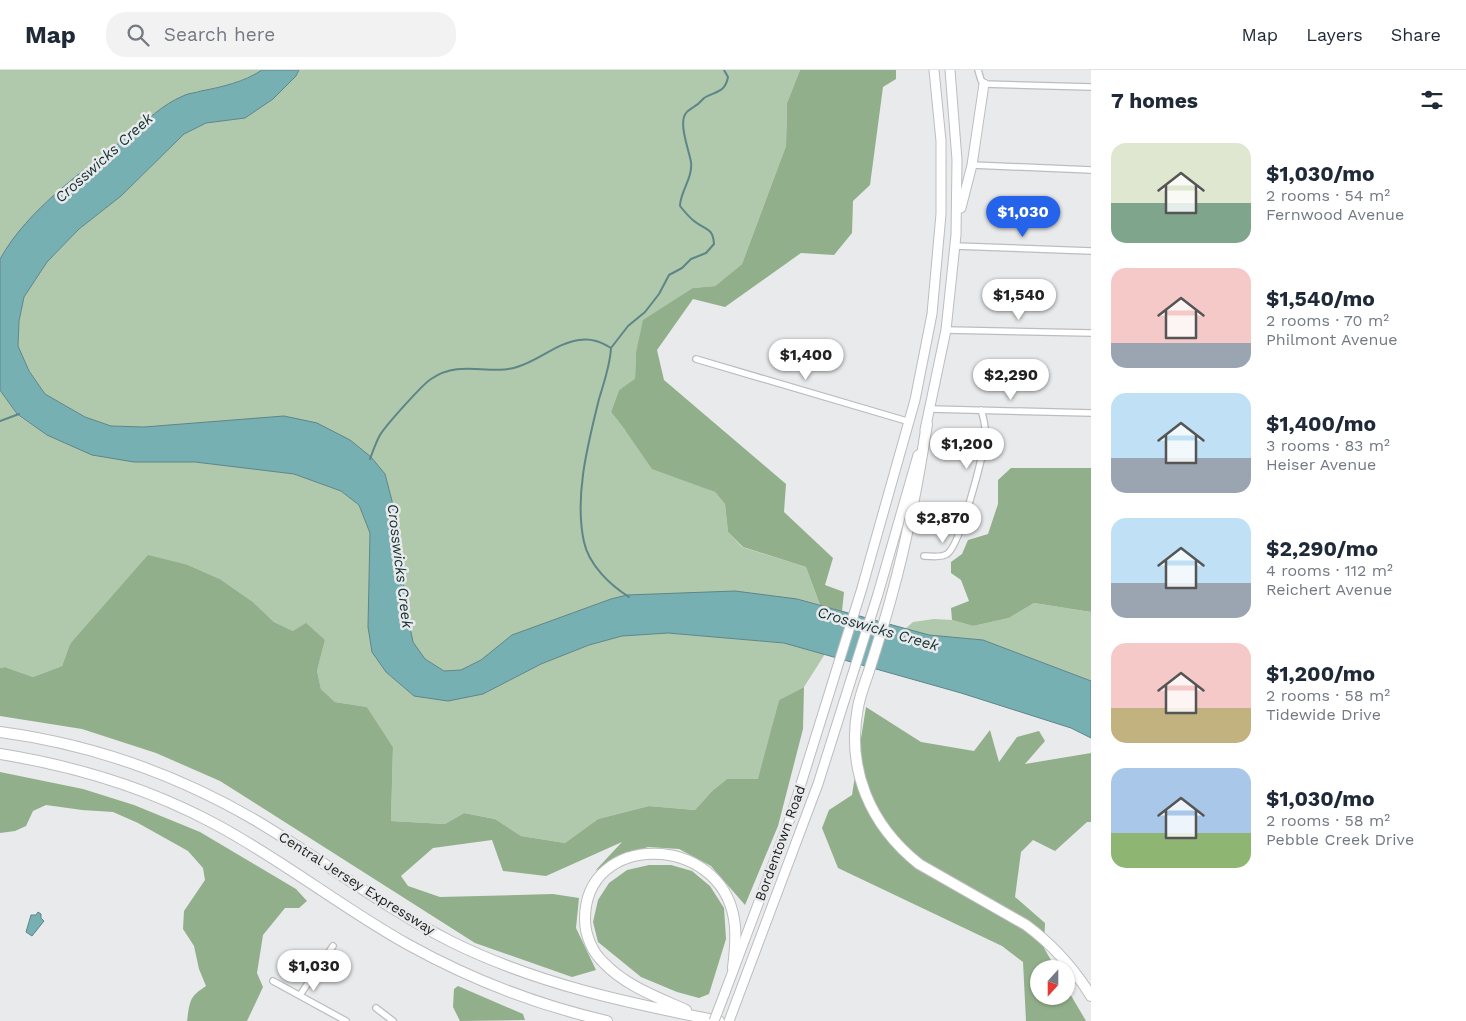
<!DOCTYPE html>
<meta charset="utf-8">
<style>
body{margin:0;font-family:"Work Sans",sans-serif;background:#f2f2f3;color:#1f2937;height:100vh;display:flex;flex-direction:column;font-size:19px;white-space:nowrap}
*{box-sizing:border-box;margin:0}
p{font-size:16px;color:#747a83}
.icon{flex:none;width:28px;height:28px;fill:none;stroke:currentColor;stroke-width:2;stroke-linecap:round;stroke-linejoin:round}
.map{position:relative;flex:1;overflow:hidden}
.details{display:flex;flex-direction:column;background:#fff;width:375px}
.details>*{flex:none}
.needle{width:32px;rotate:201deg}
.fabs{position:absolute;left:1030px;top:890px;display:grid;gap:10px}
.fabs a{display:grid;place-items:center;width:45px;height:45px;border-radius:50%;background:#fff;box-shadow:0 1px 4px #0004;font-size:25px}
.price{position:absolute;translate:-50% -42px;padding:0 11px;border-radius:18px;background:#fff;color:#222;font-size:16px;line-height:32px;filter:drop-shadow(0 1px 2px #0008)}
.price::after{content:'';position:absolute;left:50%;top:30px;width:15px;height:11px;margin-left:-8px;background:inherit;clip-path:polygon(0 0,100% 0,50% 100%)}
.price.selected{background:#2563eb;color:#fff}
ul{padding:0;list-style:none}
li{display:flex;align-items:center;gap:15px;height:125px;padding:0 20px}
li span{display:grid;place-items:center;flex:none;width:140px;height:100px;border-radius:15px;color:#555}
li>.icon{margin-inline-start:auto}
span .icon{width:60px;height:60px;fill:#fffc;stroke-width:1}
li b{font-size:21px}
h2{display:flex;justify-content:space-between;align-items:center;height:60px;padding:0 20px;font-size:21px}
header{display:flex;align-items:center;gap:30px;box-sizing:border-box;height:70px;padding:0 25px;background:#fff;border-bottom:1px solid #e0e1e3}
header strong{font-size:24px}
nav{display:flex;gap:28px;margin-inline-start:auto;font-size:18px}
.search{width:350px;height:45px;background:#f2f2f3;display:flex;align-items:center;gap:12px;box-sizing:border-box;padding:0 18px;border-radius:20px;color:#747a83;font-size:19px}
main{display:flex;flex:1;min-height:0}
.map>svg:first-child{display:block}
</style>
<header>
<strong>Map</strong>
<div class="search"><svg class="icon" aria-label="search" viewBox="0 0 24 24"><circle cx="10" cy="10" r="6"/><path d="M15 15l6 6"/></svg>Search here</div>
<nav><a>Map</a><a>Layers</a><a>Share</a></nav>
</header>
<main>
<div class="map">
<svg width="1091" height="951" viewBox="0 0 1091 951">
<rect width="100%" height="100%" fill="#e9eaeb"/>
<path fill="#b0c8ab" d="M 0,0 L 262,0 L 256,4 L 230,15 L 183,26 L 158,41 L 46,132 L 5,180 L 0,189 Z
M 299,0 L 800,0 L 787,33 L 786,76 L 742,194 L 715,216 L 693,218 L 636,283 L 635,310 L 619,320 L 611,342 L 625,360 L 698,415 L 715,422 L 725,434 L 728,462 L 742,477 L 806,497 L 820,535 L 797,529 L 627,525 L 611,529 L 512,565 L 481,590 L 461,600 L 444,601 L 425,589 L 413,572 L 408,548 L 392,431 L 385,404 L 144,357 L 111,356 L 85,347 L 45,324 L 29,301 L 18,276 L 19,251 L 24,227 L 47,192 L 79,159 L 121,126 L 184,64 L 206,53 L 245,48 L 296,6 Z
M 0,320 L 17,345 L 47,365 L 134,392 L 195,392 L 294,404 L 341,421 L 359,435 L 370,463 L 368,557 L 386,602 L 414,626 L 483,624 L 541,594 L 589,575 L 622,566 L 668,563 L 784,573 L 825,584 L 804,617 L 779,630 L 759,709 L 727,709 L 712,721 L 695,740 L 649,736 L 598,749 L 565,773 L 521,766 L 495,749 L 464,743 L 445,754 L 391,751 L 393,677 L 367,637 L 335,632 L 321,619 L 317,601 L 325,570 L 293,561 L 274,552 L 253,532 L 220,509 L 188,495 L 70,574 L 62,596 L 33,607 L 5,597 L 0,598 Z
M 1034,533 L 1091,542 L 1091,611 L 983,570 L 929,565 L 905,559 L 913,552 L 934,549 L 952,550 L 973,556 L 1009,548 Z"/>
<path fill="#92af8b" d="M 800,0 L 896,0 L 896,9 L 883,17 L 870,115 L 853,131 L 852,163 L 834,185 L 801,183 L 725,237 L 693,229 L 657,280 L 664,310 L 786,414 L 784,442 L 833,488 L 825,515 L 844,522 L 842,541 L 820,535 L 806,497 L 743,477 L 728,462 L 725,434 L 715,422 L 652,399 L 625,360 L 611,342 L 619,320 L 635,309 L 636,283 L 643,250 L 693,218 L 715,216 L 742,194 L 786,76 L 787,33 Z
M 1011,398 L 1091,398 L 1091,542 L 1034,533 L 1009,548 L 973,556 L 952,550 L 951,538 L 969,531 L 961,510 L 951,503 L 951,492 L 962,484 L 968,470 L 988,464 L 998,434 L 998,410 Z
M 148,485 L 188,495 L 220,509 L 253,532 L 274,552 L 293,561 L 306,553 L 325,570 L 317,601 L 321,619 L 335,632 L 367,637 L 393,677 L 391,751 L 445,754 L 464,743 L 495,749 L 521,766 L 565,773 L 598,749 L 649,736 L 695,740 L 712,721 L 727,709 L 758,709 L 779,630 L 804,617 L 803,659 L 778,756 L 745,835 L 711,796 L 679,779 L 648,777 L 618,787 L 595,801 L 622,772 L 546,806 L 503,801 L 492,770 L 433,778 L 401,806 L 408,816 L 440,827 L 553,824 L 579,828 L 576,858 L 596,900 L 572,907 L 475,873 L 220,711 L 156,683 L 82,659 L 0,646 L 0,598 L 5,597 L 33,607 L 62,596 L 70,574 Z
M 866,637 L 921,672 L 974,681 L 990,660 L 999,692 L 1017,667 L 1039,661 L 1045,671 L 1025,694 L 1091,683 L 1091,752 L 1087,752 L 1055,781 L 1033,770 L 1021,782 L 1015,827 L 1045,853 L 1044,878 L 1056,899 L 1039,899 L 1039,926 L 1066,926 L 1066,917 L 1086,951 L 1026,951 L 1023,892 L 1002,876 L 838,798 L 822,758 L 829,740 L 852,725 Z
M 0,702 L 83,719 L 134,735 L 200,762 L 296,819 L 307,831 L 299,838 L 285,838 L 263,865 L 257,903 L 263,917 L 247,951 L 187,951 C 190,931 189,927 206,916 L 199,899 L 194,876 L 183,859 L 184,841 L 205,810 L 203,798 L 188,781 L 138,753 L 113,742 L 82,740 L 46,735 L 33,741 L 26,756 L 15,761 L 0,763 Z
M 649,795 L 671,795 L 692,801 L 710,816 L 724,838 L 726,869 L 709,924 L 699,928 L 677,922 L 641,907 L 598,872 L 593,852 L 598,830 L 609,813 L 627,800 Z
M 458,916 L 523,944 L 525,950 L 460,951 L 453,937 L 454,919 Z"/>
<path fill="#77b0b3" stroke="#5e8588" d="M 262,0 L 299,0 L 296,6 L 273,29 L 245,48 L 206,53 L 184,64 L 121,126 L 79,159 L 47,192 L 24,227 L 19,251 L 18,276 L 29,301 L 45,324 L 85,347 L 111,356 L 144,357 L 284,346 L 317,353 L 350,370 L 371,387 L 385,404 L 392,431 L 408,548 L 413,572 L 425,589 L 444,601 L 461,600 L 481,590 L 512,565 L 611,529 L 627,525 L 735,521 L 797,529 L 929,565 L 983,570 L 1091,611 L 1091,668 L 1071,658 L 961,623 L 784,573 L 668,563 L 622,566 L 589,575 L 541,594 L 483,624 L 448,631 L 414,626 L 386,602 L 372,582 L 368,557 L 370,463 L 359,435 L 341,421 L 294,404 L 195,392 L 134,392 L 92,385 L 47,365 L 17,344 L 0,320 L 0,189 C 28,139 83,101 128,66 C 145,52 163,34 183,26 C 188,23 196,23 201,21 C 222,17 244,12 262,0 Z
M 38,842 L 41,844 L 41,848 L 44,851 L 32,866 L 26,862 L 31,845 L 36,845 Z"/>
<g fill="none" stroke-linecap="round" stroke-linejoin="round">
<path stroke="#5e8588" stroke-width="2" d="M 611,278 L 628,256 L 645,242 L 659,224 L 669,205 L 682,198 L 691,189 L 706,183 L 714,174 C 713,157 705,160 694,151 C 689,147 684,141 680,136 C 680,122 693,108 691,92 C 689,80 678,53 686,43 C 688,40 693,38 695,36 C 699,34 701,31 704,28 C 716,21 725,23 728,7 L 724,0
M 611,278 C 610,296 604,312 599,329 C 588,374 574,426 584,472 C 589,495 610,515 629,527
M 0,351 L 19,344
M 370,389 C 373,381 376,372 380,365 C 386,355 423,314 431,309 C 461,289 488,306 517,297 C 538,291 557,273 579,270 C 592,268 601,272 611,278"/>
<defs>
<path id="minor" d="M 978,0 L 981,10 L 984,14 L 1091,17
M 972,95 L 1091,100
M 955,176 L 1091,181
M 946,260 L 1091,263
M 696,289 L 910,352
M 931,339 L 1091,343
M 924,486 C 932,486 941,488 947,484 C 960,476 984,384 985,367 C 986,357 984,349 981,340
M 273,911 L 346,951
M 300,925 L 333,876
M 376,938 L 393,951"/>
<path id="trunk" d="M 961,138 L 972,95 L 984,14
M 925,360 L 946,260 L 956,165 L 957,90 L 950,0
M 724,925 L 791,746 L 862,518 L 915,330 L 932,244 L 941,144 L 941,71 L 934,0
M 729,951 L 818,714 L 878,524 L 918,385"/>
<path id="motorway" d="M 927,354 C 918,412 907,471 891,528 C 884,554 876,579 868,604 C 864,615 860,626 858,637 C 846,699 870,755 919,794 L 1026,855 C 1053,875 1073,897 1091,926
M 0,662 C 90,674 176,704 255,750 C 321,789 383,837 452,872 C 537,914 628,933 719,951
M 0,684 C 75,696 148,718 215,754 C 281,789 341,837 407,874 C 470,909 537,935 607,951
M 686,940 C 657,927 626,916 604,893 C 592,882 585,865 585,849 C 585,761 720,763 734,849 C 737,865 735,882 733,898"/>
</defs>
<use href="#minor" stroke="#bcbdbf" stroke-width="8"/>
<use href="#trunk" stroke="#bcbdbf" stroke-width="11"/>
<use href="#motorway" stroke="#bcbdbf" stroke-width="12"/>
<use href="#minor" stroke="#fff" stroke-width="5.5"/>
<use href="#trunk" stroke="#fff" stroke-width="9"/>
<use href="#motorway" stroke="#fff" stroke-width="10"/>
<defs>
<path id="trunk-bridge" d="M 714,951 L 724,925"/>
</defs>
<use href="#trunk-bridge" stroke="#bcbdbf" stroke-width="11" stroke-linecap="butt"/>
<use href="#trunk-bridge" stroke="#fff" stroke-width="9"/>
</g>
<g text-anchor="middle" stroke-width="5" stroke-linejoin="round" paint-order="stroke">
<g font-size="14" fill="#222223" stroke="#e9eaeb">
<text transform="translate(780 773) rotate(-70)" y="5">Bordentown Road</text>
<text transform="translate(357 813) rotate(32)" y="5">Central Jersey Expressway</text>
</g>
<g font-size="15" font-style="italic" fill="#133133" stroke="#e9eaeb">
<text transform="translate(104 88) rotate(-42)" y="5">Crosswicks Creek</text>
<text transform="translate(400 496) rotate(83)" y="5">Crosswicks Creek</text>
<text transform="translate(878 559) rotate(16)" y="5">Crosswicks Creek</text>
</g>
</g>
</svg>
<div class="fabs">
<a><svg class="needle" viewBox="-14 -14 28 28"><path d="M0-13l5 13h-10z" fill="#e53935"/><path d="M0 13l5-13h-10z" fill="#747a83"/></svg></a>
</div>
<b class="price selected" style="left:1023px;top:168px">$1,030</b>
<b class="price" style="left:1019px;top:251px">$1,540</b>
<b class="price" style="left:806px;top:311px">$1,400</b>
<b class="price" style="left:1011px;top:331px">$2,290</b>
<b class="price" style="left:967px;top:400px">$1,200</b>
<b class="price" style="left:943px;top:474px">$2,870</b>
<b class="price" style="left:314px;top:922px">$1,030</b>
</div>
<section class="details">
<h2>7 homes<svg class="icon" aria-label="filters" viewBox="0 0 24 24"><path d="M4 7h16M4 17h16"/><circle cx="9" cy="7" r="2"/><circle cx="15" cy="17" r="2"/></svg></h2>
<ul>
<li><span style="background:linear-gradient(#dfe7d0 60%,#7fa58c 0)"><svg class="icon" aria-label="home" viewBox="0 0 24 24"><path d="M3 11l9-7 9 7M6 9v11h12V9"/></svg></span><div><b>$1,030/mo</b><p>2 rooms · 54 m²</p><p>Fernwood Avenue</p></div></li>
<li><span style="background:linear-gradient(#f6c9c9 75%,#9aa5b1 0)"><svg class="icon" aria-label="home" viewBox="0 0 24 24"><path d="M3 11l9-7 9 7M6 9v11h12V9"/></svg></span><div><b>$1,540/mo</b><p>2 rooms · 70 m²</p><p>Philmont Avenue</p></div></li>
<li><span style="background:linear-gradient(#bfe0f5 65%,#9aa5b1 0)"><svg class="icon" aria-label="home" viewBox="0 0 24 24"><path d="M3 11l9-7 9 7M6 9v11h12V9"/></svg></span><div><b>$1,400/mo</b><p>3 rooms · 83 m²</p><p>Heiser Avenue</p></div></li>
<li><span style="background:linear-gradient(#bfe0f5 65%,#9aa5b1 0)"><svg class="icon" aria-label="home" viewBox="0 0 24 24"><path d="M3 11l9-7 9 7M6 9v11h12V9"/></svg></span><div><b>$2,290/mo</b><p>4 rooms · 112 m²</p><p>Reichert Avenue</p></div></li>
<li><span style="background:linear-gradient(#f6c9c9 65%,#c2b280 0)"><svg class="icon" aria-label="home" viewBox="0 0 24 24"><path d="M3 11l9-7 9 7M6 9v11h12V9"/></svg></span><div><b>$1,200/mo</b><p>2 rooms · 58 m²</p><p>Tidewide Drive</p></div></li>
<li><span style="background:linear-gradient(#a9c7e8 65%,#8fb573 0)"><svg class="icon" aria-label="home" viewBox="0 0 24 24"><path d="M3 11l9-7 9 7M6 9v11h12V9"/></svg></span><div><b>$1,030/mo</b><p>2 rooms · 58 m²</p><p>Pebble Creek Drive</p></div></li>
</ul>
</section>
</main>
